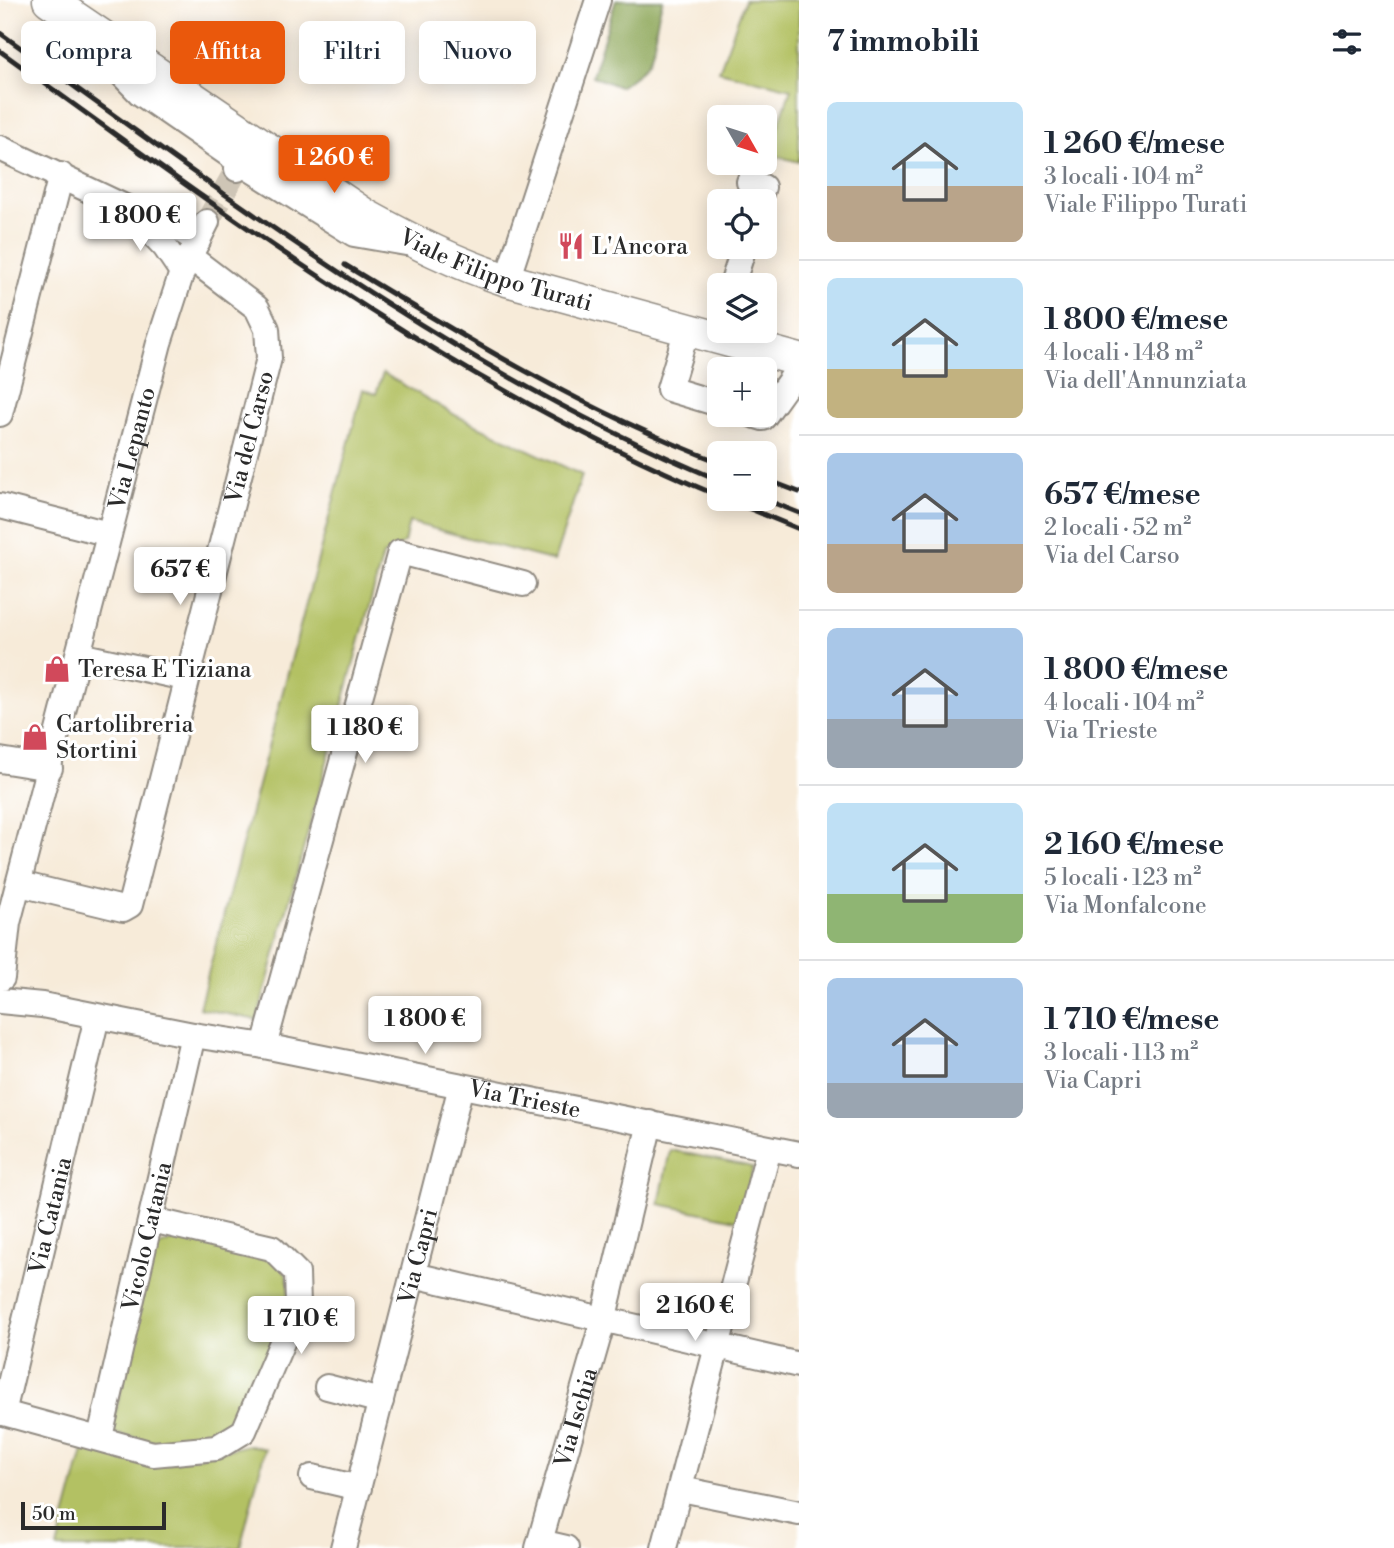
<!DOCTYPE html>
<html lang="it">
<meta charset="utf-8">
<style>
body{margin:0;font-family:"Libre Bodoni",serif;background:#f2f2f3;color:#1f2937;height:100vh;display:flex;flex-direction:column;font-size:26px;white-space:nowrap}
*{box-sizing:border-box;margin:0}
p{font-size:23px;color:#747a83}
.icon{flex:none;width:38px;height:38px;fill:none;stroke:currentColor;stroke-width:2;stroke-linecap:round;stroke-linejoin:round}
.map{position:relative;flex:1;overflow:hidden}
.sheet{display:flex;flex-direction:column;background:#fff;width:595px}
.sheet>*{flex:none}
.banner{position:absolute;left:21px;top:21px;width:665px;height:63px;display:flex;gap:14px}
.needle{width:46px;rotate:129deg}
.controls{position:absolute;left:707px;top:105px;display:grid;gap:14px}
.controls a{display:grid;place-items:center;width:70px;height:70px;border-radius:10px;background:#fff;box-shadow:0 4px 18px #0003;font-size:35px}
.scale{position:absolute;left:21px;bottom:18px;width:145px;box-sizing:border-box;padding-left:7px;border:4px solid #2b2b2b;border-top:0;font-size:19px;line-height:24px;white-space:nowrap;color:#2b2b2b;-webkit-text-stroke:5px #fff;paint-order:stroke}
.price{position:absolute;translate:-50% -60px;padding:0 16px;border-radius:7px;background:#fff;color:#222;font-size:23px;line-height:46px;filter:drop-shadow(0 2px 4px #0008)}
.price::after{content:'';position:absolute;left:50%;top:42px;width:21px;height:16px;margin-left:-10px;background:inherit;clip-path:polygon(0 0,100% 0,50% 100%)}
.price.on{background:#ea580c;color:#fff}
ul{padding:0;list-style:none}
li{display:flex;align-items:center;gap:21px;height:175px;padding:0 28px}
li+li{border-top:2px solid #e0e1e3}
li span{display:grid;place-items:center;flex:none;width:196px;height:140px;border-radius:10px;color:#555}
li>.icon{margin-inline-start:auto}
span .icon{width:84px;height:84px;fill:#fffc;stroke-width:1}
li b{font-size:30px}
h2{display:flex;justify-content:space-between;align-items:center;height:84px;padding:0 28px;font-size:30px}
.chip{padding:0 24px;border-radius:10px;background:#fff;box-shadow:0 4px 18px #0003;font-size:24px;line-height:63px}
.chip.on{background:#ea580c;color:#fff}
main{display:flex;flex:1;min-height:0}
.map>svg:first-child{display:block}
</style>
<main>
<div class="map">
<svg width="799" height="1548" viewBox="0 0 799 1548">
<rect width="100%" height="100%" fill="#fff"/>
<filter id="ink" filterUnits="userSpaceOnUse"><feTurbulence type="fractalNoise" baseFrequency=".0143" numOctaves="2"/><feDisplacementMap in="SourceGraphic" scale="14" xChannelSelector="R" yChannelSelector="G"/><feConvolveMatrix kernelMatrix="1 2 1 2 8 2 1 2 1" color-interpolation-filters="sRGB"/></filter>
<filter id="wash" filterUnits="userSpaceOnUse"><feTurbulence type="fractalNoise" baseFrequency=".00686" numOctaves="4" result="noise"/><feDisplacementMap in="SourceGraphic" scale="28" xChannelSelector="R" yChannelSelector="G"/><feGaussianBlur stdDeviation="1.57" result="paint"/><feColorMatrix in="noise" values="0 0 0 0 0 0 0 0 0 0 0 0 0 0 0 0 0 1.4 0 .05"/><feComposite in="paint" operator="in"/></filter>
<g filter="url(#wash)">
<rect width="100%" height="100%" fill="#f7ebd9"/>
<path fill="#b3c164" stroke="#6f7648" stroke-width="2" d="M 745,0 L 799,0 L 799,162 L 769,154 L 791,89 L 719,71 Z
M 383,373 L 457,416 L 582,475 L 554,561 L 409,522 L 404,543 L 383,555 L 257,1020 L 199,1008 L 363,389 L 376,394 Z
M 670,1150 L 753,1167 L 741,1221 L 659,1204 Z
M 175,1239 L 266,1253 L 285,1270 L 292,1298 L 241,1429 L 176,1446 L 111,1433 L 151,1250 Z
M 85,1443 L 166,1464 L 248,1445 L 265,1449 L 240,1548 L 57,1548 Z"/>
<path fill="#8ea75a" stroke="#5c6942" stroke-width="2" d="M 616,0 L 663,0 C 646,46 668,57 619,87 L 592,76 Z"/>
</g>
<g filter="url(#ink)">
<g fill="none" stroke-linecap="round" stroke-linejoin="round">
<path stroke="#cec5b6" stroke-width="24" stroke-dasharray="24 12" stroke-linecap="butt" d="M 207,222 L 237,169"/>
<defs>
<g id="minor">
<path d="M 82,33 L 140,93 L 241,163 L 237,169"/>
<path d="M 0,148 L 129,209 L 157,216 L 198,241"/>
<path d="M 241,163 L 354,234 L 406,243"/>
<path d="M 749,182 L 763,187 L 759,201"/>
<path d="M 130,210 L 165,247 L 182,272"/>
<path d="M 507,280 L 598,0"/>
<path d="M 732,285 L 744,247"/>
<path d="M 687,329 L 669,389 L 719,404"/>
<path d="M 0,414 L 61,175"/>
<path d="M 753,415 L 763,418 L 799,368"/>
<path d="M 0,506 L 109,534"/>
<path d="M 79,655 L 185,678"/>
<path d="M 0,760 L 50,768"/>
<path id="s1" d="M 20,884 L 123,909 L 130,905 L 269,358 L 267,329 L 257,308 L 190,257"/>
<path id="s2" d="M 2,978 L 8,923 L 159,343 L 182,272 L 207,222"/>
<path id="s3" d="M 0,1001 L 42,1005 L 193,1035 L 264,1046 L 799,1154"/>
<path d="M 264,1046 L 400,552 L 523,584"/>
<path d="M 414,1275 L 799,1365"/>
<path d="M 327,1387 L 381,1401"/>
<path d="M 0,1412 L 153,1454 L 216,1448 L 244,1431 L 298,1305 L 297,1273 L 272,1248 L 152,1220"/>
<path id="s4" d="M 3,1413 L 97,1017"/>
<path id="s5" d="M 100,1437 L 193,1035"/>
<path d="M 312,1477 L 359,1488"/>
<path d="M 681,1489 L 799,1513"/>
<path d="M 540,1542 L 566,1548"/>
<path id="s6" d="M 343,1548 L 461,1086"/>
<path id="s7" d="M 538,1548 L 603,1321 L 650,1123"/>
<path d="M 664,1548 L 769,1149"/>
</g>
<g id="major">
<path id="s8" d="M 49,0 L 365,215 C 412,241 457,264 507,280 L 799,360"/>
</g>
</defs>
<use href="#minor" stroke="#918b82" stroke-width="28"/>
<use href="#major" stroke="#918b82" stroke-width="35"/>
<use href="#minor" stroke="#fff" stroke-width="24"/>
<use href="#major" stroke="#fff" stroke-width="32"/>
<path stroke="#2b2b2b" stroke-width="5" d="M 0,33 C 229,197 457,372 719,480
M 0,51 C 231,218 454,385 719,496
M 345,265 C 465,338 587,412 719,462
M 765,479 L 799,492
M 726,499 L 799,529
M 764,499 L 799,513"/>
</g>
</g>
<defs>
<symbol id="restaurant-bare" viewBox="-9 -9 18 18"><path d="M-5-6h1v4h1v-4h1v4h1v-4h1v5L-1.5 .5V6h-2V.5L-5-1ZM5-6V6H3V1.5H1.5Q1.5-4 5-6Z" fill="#d1495b" stroke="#fff" stroke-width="2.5" paint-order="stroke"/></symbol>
<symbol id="shop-bare" viewBox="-9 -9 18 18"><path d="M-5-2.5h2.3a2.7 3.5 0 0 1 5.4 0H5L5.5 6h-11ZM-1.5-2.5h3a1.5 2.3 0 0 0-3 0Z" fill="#d1495b" stroke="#fff" stroke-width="2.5" paint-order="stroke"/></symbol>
</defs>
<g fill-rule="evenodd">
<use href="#restaurant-bare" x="552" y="227" width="38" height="38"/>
<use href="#shop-bare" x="38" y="650" width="38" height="38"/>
<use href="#shop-bare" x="16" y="718" width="38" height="38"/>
</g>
<g text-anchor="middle" stroke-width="6" stroke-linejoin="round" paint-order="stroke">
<g font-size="23" fill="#2b2b2b" stroke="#fff" text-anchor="start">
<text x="592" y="254">L'Ancora</text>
<text x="78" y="677">Teresa E Tiziana</text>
<text x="56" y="732">Cartolibreria<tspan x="56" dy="26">Stortini</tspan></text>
</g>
<g font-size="23" fill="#2b2b2b" stroke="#fff">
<text dy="8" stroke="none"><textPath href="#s8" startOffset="525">Viale Filippo Turati</textPath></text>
<text dy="8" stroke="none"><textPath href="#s1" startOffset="597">Via del Carso</textPath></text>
<text dy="8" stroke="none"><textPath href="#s2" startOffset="546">Via Lepanto</textPath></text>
<text dy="8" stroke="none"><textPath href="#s3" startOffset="534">Via Trieste</textPath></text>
<text dy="8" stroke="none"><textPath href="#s4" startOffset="203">Via Catania</textPath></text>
<text dy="8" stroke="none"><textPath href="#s5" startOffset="206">Vicolo Catania</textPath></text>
<text dy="8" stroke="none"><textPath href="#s6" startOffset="301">Via Capri</textPath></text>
<text dy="8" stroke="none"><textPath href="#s7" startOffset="136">Via Ischia</textPath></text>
</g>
</g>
</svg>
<div class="controls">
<a><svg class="needle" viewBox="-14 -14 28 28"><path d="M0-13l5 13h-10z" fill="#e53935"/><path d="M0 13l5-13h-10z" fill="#747a83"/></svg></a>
<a><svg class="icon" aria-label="locate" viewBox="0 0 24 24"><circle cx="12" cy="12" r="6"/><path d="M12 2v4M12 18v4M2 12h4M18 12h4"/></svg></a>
<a><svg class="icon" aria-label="layers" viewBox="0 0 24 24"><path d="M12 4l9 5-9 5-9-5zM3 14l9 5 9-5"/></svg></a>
<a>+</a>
<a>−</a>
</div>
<div class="scale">50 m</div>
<b class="price on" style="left:334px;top:195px">1 260 €</b>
<b class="price" style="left:140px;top:253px">1 800 €</b>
<b class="price" style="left:180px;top:607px">657 €</b>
<b class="price" style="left:365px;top:765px">1 180 €</b>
<b class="price" style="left:425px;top:1056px">1 800 €</b>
<b class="price" style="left:695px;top:1343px">2 160 €</b>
<b class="price" style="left:301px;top:1356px">1 710 €</b>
<div class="banner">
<a class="chip">Compra</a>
<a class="chip on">Affitta</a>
<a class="chip">Filtri</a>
<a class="chip">Nuovo</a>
</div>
</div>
<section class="sheet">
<h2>7 immobili<svg class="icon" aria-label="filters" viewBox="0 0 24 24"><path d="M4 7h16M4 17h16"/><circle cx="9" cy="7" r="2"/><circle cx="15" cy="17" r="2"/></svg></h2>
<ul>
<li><span style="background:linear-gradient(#bfe0f5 60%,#b9a48a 0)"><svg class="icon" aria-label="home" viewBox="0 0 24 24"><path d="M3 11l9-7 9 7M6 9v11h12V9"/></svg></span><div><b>1 260 €/mese</b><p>3 locali · 104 m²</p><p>Viale Filippo Turati</p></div></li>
<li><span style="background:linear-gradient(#bfe0f5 65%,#c2b280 0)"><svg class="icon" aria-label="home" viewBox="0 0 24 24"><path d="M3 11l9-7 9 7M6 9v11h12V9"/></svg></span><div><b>1 800 €/mese</b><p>4 locali · 148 m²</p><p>Via dell'Annunziata</p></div></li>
<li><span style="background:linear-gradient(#a9c7e8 65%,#b9a48a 0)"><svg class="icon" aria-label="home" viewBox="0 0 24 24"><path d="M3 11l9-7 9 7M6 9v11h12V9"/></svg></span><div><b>657 €/mese</b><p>2 locali · 52 m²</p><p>Via del Carso</p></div></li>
<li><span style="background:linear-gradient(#a9c7e8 65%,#9aa5b1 0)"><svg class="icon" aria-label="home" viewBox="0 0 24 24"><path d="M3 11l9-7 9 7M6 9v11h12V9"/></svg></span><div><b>1 800 €/mese</b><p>4 locali · 104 m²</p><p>Via Trieste</p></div></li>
<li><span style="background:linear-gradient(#bfe0f5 65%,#8fb573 0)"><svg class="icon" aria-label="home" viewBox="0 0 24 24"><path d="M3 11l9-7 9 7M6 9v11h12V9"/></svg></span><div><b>2 160 €/mese</b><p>5 locali · 123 m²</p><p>Via Monfalcone</p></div></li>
<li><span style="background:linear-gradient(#a9c7e8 75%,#9aa5b1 0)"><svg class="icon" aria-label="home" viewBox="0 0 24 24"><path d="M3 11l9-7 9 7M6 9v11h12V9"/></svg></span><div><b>1 710 €/mese</b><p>3 locali · 113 m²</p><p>Via Capri</p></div></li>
</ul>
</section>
</main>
